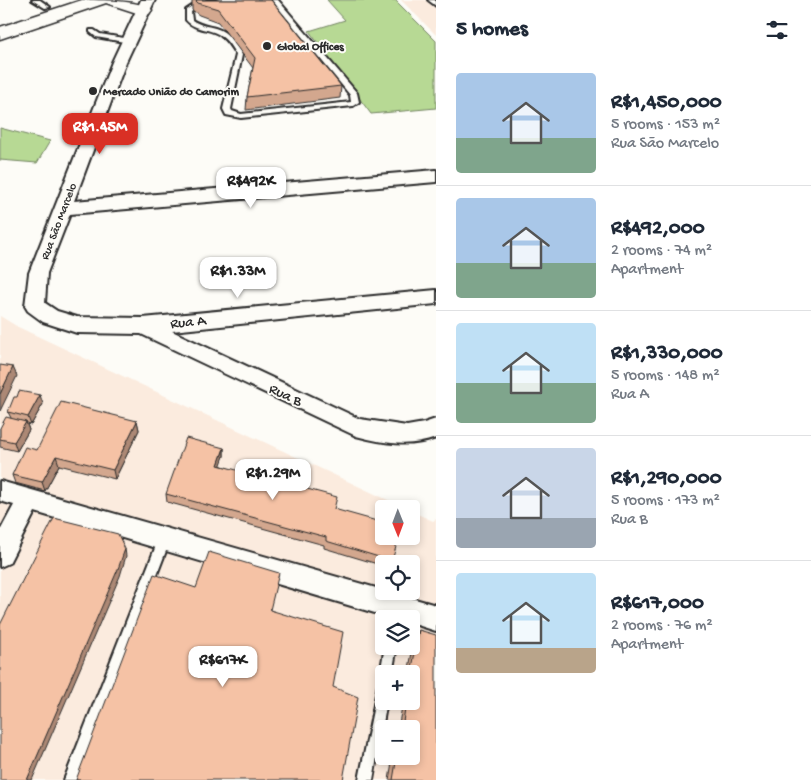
<!DOCTYPE html>
<meta charset="utf-8">
<style>
body{margin:0;font-family:"Gochi Hand",sans-serif;background:#f6f6f7;color:#1f2937;height:100vh;display:flex;flex-direction:column;font-size:19px;white-space:nowrap}
*{box-sizing:border-box;margin:0}
p{font-size:16px;color:#747a83}
.icon{flex:none;width:28px;height:28px;fill:none;stroke:currentColor;stroke-width:2;stroke-linecap:round;stroke-linejoin:round}
.map{position:relative;flex:1;overflow:hidden}
.sheet{display:flex;flex-direction:column;background:#fff;width:375px}
.sheet>*{flex:none}
.needle{width:32px;rotate:179deg}
.buttons{position:absolute;left:375px;top:500px;display:grid;gap:10px}
.buttons a{display:grid;place-items:center;width:45px;height:45px;border-radius:5px;background:#fff;box-shadow:0 2px 8px #0003;font-size:25px}
.price{position:absolute;translate:-50% -42px;padding:0 11px;border-radius:10px;background:#fff;color:#222;font-size:16px;line-height:32px;filter:drop-shadow(0 1px 2px #0008)}
.price::after{content:'';position:absolute;left:50%;top:30px;width:15px;height:11px;margin-left:-8px;background:inherit;clip-path:polygon(0 0,100% 0,50% 100%)}
.price.on{background:#d93025;color:#fff}
ul{padding:0;list-style:none}
li{display:flex;align-items:center;gap:15px;height:125px;padding:0 20px}
li+li{border-top:1px solid #e0e1e3}
li span{display:grid;place-items:center;flex:none;width:140px;height:100px;border-radius:5px;color:#555}
li>.icon{margin-inline-start:auto}
span .icon{width:60px;height:60px;fill:#fffc;stroke-width:1}
li b{font-size:21px}
h2{display:flex;justify-content:space-between;align-items:center;height:60px;padding:0 20px;font-size:21px}
main{display:flex;flex:1;min-height:0}
.map>svg:first-child{display:block}
</style>
<main>
<div class="map">
<svg width="436" height="780" viewBox="0 0 436 780">
<rect width="100%" height="100%" fill="#fdfcf7"/>
<filter id="ink" filterUnits="userSpaceOnUse"><feTurbulence type="fractalNoise" baseFrequency=".02" numOctaves="2"/><feDisplacementMap in="SourceGraphic" scale="10" xChannelSelector="R" yChannelSelector="G"/><feConvolveMatrix kernelMatrix="1 2 1 2 8 2 1 2 1" color-interpolation-filters="sRGB"/></filter>
<g filter="url(#ink)">
<path fill="#fbebde" fill-rule="evenodd" d="M 401,0 L 436,0 L 436,35 Z
M 0,316 L 18,327 L 407,509 L 384,509 L 384,536 L 411,536 L 411,511 L 433,521 L 436,519 L 436,780 L 0,780 ZM 384,564 L 411,564 L 411,591 L 384,591 ZM 384,619 L 411,619 L 411,646 L 384,646 ZM 384,674 L 411,674 L 411,701 L 384,701 ZM 384,729 L 411,729 L 411,756 L 384,756 Z"/>
<path fill="#b7d994" stroke="#718260" d="M 327,0 L 395,0 L 436,41 L 436,108 L 371,114 L 309,31 L 345,20 Z
M 0,128 L 50,141 L 37,163 L 0,160 Z"/>
<g fill="none" stroke-linecap="round" stroke-linejoin="round">
<defs>
<path id="service" d="M 32,0 L 40,0 L 50,7 L 45,8 Z
M 207,0 L 217,0 L 199,6 L 191,12 L 192,20 C 199,25 207,26 215,28 C 229,32 235,43 242,55 L 231,109 L 232,111 L 241,114 L 351,102 L 350,95 L 272,0 L 278,0 L 357,93 L 359,102 L 353,106 L 241,118 L 226,115 L 223,109 L 236,55 C 232,48 228,41 221,36 C 211,28 195,31 186,20 L 186,10 L 195,4 Z
M 428,0 L 435,0 L 436,6 Z
M 90,30 L 94,30 L 100,34 L 130,39 L 133,41 L 130,43 L 96,37 L 90,32 Z
M 165,533 L 169,534 L 171,538 L 78,780 L 64,780 L 159,538 L 161,534 Z
M 385,646 L 397,646 L 392,674 L 384,674 L 384,701 L 387,701 L 373,780 L 359,780 L 379,680 L 383,679 L 380,674 Z"/>
<path id="minor" d="M 141,0 L 155,0 L 126,62 L 74,201 L 436,170 L 436,182 L 70,214 L 47,273 L 45,303 L 57,311 L 77,317 L 143,318 L 436,290 L 436,304 L 172,331 L 360,419 L 407,426 L 424,423 L 436,419 L 436,438 C 409,448 383,443 356,436 L 141,334 L 77,333 L 43,322 L 28,311 L 25,306 L 29,273 L 112,62 Z
M 0,481 L 436,605 L 436,631 L 411,623 L 411,619 L 395,619 L 35,512 L 9,563 L 0,567 L 0,531 L 14,505 L 0,501 Z"/>
<path id="secondary" d="M 82,0 C 99,0 141,0 152,10 L 149,14 L 143,15 L 106,3 L 0,39 L 0,27 Z"/>
</defs>
<use href="#service" stroke="#2b2b2b" stroke-width="4"/>
<use href="#minor" stroke="#2b2b2b" stroke-width="4"/>
<use href="#secondary" stroke="#2b2b2b" stroke-width="3"/>
<use href="#service" fill="#fdfcf7" fill-rule="evenodd"/>
<use href="#minor" fill="#fdfcf7" fill-rule="evenodd"/>
<use href="#secondary" fill="#fdfcf7" fill-rule="evenodd"/>
</g>
<path fill="#d3a78e" stroke="#2b2b2b" d="M 192,0 L 271,0 L 341,86 L 340,98 L 246,110 L 247,97 L 253,68 L 218,22 L 199,15 L 192,10 Z
M 43,404 L 31,425 L 27,424 L 29,430 L 17,451 L 0,447 L 0,428 L 11,418 L 8,412 Z
M 137,421 L 139,430 L 115,479 L 59,465 L 45,491 L 15,483 L 12,475 L 37,450 Z
M 224,448 L 224,456 L 220,465 L 334,509 L 392,561 L 390,564 L 384,564 L 384,566 L 324,548 L 324,545 L 167,502 L 166,494 Z
M 419,630 L 436,780 L 389,780 L 393,756 L 411,756 L 411,729 L 398,729 L 403,701 L 411,701 L 411,674 L 408,674 L 415,636 Z"/>
<path fill="#ac8874" stroke="#2b2b2b" d="M 13,367 L 17,376 L 0,411 L 0,394 Z
M 40,395 L 43,404 L 31,425 L 28,417 Z
M 137,421 L 139,430 L 115,479 L 113,470 Z
M 26,422 L 29,430 L 17,451 L 14,442 Z
M 224,448 L 224,456 L 218,473 L 218,465 Z
M 56,456 L 59,465 L 45,491 L 42,482 Z
M 125,549 L 126,556 L 120,576 L 32,780 L 27,780 Z"/>
<path fill="#f5c2a5" stroke="#2b2b2b" d="M 195,0 L 271,0 L 341,86 L 247,97 L 255,58 L 218,9 L 198,3 Z
M 0,365 L 13,367 L 0,394 Z
M 19,391 L 40,395 L 28,417 L 8,412 L 14,397 L 17,397 Z
M 61,402 L 137,421 L 113,470 L 56,456 L 42,482 L 12,475 L 25,447 L 37,450 Z
M 6,417 L 26,422 L 14,442 L 0,439 L 0,428 Z
M 186,438 L 224,448 L 218,465 L 337,497 L 334,509 L 384,523 L 384,536 L 399,536 L 392,561 L 326,541 L 326,537 L 166,494 Z
M 54,518 L 118,534 L 125,549 L 118,569 L 27,780 L 0,780 L 0,625 Z
M 209,552 L 279,573 L 270,610 L 343,632 L 333,687 L 358,697 L 343,780 L 76,780 L 154,574 L 196,588 Z
M 419,630 L 436,635 L 436,780 L 393,780 L 397,756 L 411,756 L 411,729 L 402,729 L 406,701 L 411,701 L 411,674 Z"/>
</g>
<g fill="#2b2b2b" stroke="#fdfcf7" stroke-width="2">
<circle cx="267" cy="46" r="5"/>
<circle cx="93" cy="91" r="5"/>
</g>
<g text-anchor="middle" stroke-width="4" stroke-linejoin="round" paint-order="stroke">
<g font-size="12" font-weight="bold" fill="#2b2b2b" stroke="#fdfcf7" text-anchor="start">
<text x="277" y="50">Global Offices</text>
<text x="103" y="95">Mercado União do Camorim</text>
</g>
<g font-size="12" fill="#2b2b2b" stroke="#fdfcf7">
<text transform="translate(58 221) rotate(-69)" y="4">Rua São Marcelo</text>
</g>
<g font-size="15" fill="#2b2b2b" stroke="#fdfcf7">
<text transform="translate(188 321) rotate(-6)" y="5">Rua A</text>
<text transform="translate(286 394) rotate(25)" y="5">Rua B</text>
</g>
</g>
</svg>
<div class="buttons">
<a><svg class="needle" viewBox="-14 -14 28 28"><path d="M0-13l5 13h-10z" fill="#e53935"/><path d="M0 13l5-13h-10z" fill="#747a83"/></svg></a>
<a><svg class="icon" aria-label="locate" viewBox="0 0 24 24"><circle cx="12" cy="12" r="6"/><path d="M12 2v4M12 18v4M2 12h4M18 12h4"/></svg></a>
<a><svg class="icon" aria-label="layers" viewBox="0 0 24 24"><path d="M12 4l9 5-9 5-9-5zM3 14l9 5 9-5"/></svg></a>
<a>+</a>
<a>−</a>
</div>
<b class="price on" style="left:100px;top:155px">R$1.45M</b>
<b class="price" style="left:251px;top:209px">R$492K</b>
<b class="price" style="left:238px;top:299px">R$1.33M</b>
<b class="price" style="left:273px;top:501px">R$1.29M</b>
<b class="price" style="left:223px;top:688px">R$617K</b>
</div>
<section class="sheet">
<h2>5 homes<svg class="icon" aria-label="filters" viewBox="0 0 24 24"><path d="M4 7h16M4 17h16"/><circle cx="9" cy="7" r="2"/><circle cx="15" cy="17" r="2"/></svg></h2>
<ul>
<li><span style="background:linear-gradient(#a9c7e8 65%,#7fa58c 0)"><svg class="icon" aria-label="home" viewBox="0 0 24 24"><path d="M3 11l9-7 9 7M6 9v11h12V9"/></svg></span><div><b>R$1,450,000</b><p>5 rooms · 153 m²</p><p>Rua São Marcelo</p></div></li>
<li><span style="background:linear-gradient(#a9c7e8 65%,#7fa58c 0)"><svg class="icon" aria-label="home" viewBox="0 0 24 24"><path d="M3 11l9-7 9 7M6 9v11h12V9"/></svg></span><div><b>R$492,000</b><p>2 rooms · 74 m²</p><p>Apartment</p></div></li>
<li><span style="background:linear-gradient(#bfe0f5 60%,#7fa58c 0)"><svg class="icon" aria-label="home" viewBox="0 0 24 24"><path d="M3 11l9-7 9 7M6 9v11h12V9"/></svg></span><div><b>R$1,330,000</b><p>5 rooms · 148 m²</p><p>Rua A</p></div></li>
<li><span style="background:linear-gradient(#c9d6e8 70%,#9aa5b1 0)"><svg class="icon" aria-label="home" viewBox="0 0 24 24"><path d="M3 11l9-7 9 7M6 9v11h12V9"/></svg></span><div><b>R$1,290,000</b><p>5 rooms · 173 m²</p><p>Rua B</p></div></li>
<li><span style="background:linear-gradient(#bfe0f5 75%,#b9a48a 0)"><svg class="icon" aria-label="home" viewBox="0 0 24 24"><path d="M3 11l9-7 9 7M6 9v11h12V9"/></svg></span><div><b>R$617,000</b><p>2 rooms · 76 m²</p><p>Apartment</p></div></li>
</ul>
</section>
</main>
